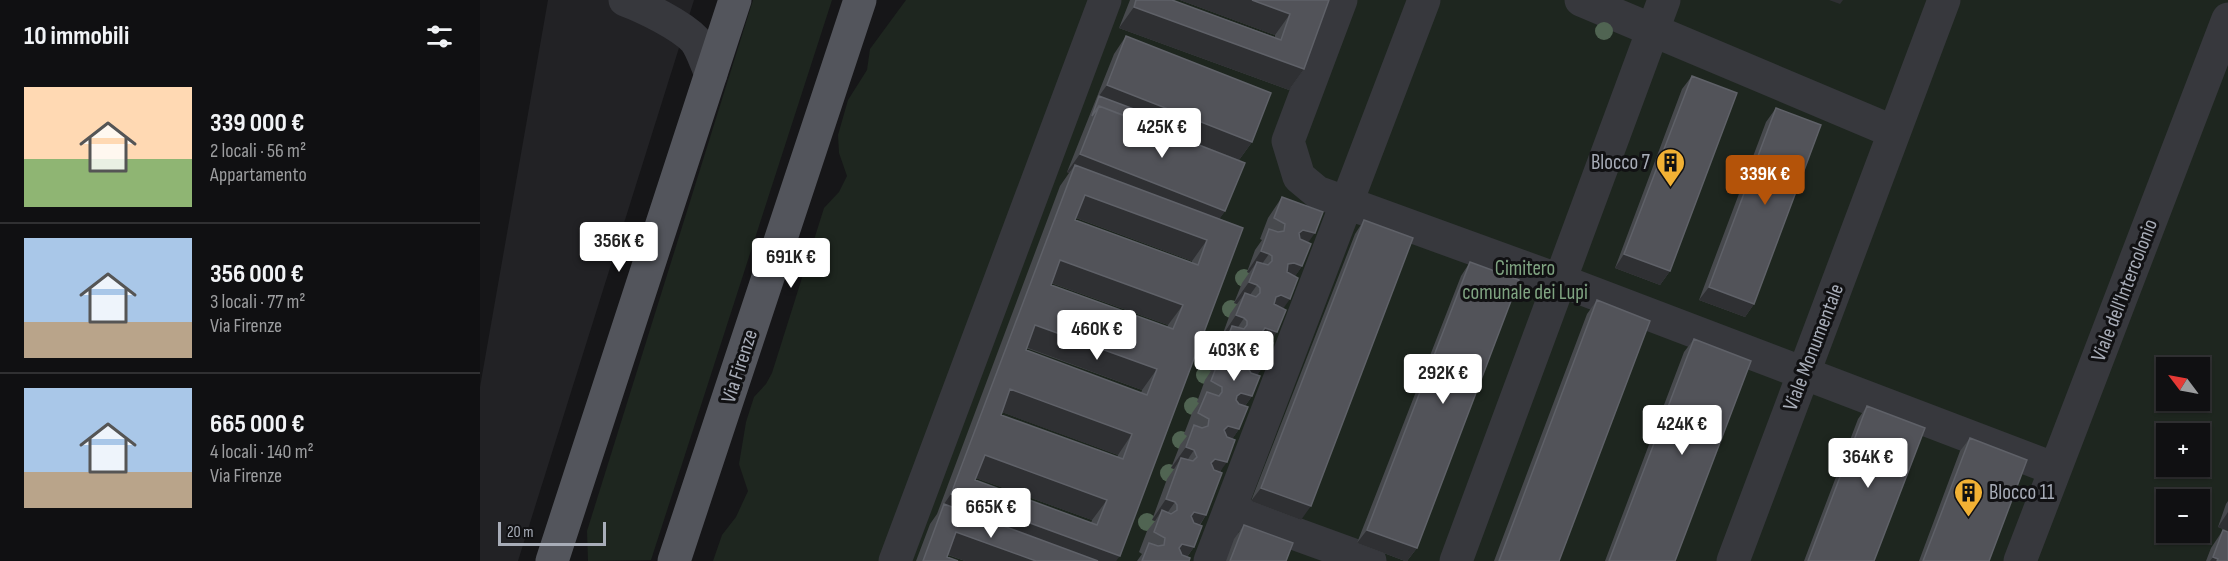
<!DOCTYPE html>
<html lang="it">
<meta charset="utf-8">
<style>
body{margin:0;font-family:"Sofia Sans Condensed",sans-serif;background:#19191b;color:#f1f3f6;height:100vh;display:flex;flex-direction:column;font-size:22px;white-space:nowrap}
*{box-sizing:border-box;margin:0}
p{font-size:20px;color:#9c9d9f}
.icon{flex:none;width:33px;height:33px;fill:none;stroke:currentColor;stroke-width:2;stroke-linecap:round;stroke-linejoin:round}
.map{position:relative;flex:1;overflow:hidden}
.panel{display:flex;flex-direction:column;background:#101012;width:480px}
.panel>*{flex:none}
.needle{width:39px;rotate:302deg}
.controls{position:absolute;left:1676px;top:357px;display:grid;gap:12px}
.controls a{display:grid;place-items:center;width:54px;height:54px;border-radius:0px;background:#101012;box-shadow:0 2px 4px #0004,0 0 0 2px #303032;font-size:30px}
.scale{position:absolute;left:18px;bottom:15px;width:108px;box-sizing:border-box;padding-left:6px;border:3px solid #a8adb8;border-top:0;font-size:16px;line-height:21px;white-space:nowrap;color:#a8adb8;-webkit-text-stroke:4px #111113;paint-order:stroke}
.price{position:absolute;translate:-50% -51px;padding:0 14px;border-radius:6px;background:#fff;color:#222;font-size:20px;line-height:39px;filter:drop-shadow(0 2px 3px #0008)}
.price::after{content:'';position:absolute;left:50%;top:36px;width:18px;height:14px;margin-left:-9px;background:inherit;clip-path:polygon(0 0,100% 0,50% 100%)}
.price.current{background:#b45309;color:#fff}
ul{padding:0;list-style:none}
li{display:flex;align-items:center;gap:18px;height:150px;padding:0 24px}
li+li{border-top:2px solid #303032}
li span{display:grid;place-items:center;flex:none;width:168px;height:120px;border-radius:0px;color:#555}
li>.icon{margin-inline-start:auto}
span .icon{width:72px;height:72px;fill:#fffc;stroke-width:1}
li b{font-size:26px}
h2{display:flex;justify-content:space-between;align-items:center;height:72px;padding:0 24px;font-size:26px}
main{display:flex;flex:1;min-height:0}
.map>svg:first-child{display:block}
</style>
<main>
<section class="panel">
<h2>10 immobili<svg class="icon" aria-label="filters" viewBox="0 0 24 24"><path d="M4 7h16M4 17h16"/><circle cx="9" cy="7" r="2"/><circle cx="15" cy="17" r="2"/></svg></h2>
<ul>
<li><span style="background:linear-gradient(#ffd9b3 60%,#8fb573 0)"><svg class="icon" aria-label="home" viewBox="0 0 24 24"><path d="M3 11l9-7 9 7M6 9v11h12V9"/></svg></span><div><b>339 000 €</b><p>2 locali · 56 m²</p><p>Appartamento</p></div></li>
<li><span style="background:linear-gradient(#a9c7e8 70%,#b9a48a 0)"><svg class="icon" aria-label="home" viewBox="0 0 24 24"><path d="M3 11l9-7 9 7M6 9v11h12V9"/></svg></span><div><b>356 000 €</b><p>3 locali · 77 m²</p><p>Via Firenze</p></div></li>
<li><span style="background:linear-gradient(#a9c7e8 70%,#b9a48a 0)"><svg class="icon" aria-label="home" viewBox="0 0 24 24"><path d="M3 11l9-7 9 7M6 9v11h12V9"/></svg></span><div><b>665 000 €</b><p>4 locali · 140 m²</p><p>Via Firenze</p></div></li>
</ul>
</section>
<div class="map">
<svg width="1748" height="561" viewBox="0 0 1748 561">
<rect width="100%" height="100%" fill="#161618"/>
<path fill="#222225" d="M 68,0 L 214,0 L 38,561 L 0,561 L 0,387 Z"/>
<path fill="#1e261f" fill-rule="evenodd" d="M 273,0 L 352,0 L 171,560 L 108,561 L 107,531 Z
M 426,0 L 1748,0 L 1748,561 L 233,561 L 242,535 L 256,517 L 268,491 L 259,464 L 266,422 L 274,397 L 286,384 L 292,373 L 344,208 L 359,192 L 367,176 L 359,153 L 358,135 L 368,100 L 387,70 L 390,49 ZM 1686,368 L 1719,368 L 1719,400 L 1686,400 ZM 1686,434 L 1719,434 L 1719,466 L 1686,466 ZM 1686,500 L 1719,500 L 1719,532 L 1686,532 Z"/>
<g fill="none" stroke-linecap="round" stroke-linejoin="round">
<path stroke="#37383d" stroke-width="33" d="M 145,0 C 164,7 201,25 215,40 C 222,49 226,64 231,74
M 861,0 L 808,141 L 819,177 L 837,192 L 1079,280 L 1575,469
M 1101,0 L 1414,132
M 750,510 L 890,561
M 415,561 L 625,0
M 730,561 L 944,0
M 976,561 L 1184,0
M 1253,561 L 1464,0
M 1540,561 L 1748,19"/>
<path stroke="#53555c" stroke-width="33" d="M 72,561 L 255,0
M 194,561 L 380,0"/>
</g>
<g fill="#506452">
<circle cx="1124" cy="31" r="9"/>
<circle cx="764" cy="278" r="9"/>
<circle cx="751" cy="309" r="9"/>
<circle cx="739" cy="341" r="9"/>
<circle cx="725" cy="375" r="9"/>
<circle cx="713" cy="406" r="9"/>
<circle cx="701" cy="440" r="9"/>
<circle cx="689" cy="473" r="9"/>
<circle cx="667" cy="522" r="9"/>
</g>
<path fill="#47494d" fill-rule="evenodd" d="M 650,0 L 692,0 L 795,37 L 795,35 L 700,0 L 849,0 L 824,69 L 809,90 L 639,28 Z
M 646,36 L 772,142 L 759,160 L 664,123 L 745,211 L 739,219 L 636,561 L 485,561 L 468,555 L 467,557 L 478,561 L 436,561 L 450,524 L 457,514 L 580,186 L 589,173 L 587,172 L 634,54 ZM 596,218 L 712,261 L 712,263 L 595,220 ZM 571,283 L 688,325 L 687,327 L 571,285 ZM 546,348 L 662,390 L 661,393 L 546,350 ZM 522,412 L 638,455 L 637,457 L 521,415 ZM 496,478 L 612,520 L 611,523 L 495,480 Z
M 1212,76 L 1190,271 L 1180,285 L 1135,268 L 1202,89 Z
M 1296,108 L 1274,304 L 1265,317 L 1219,300 L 1286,122 Z
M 802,197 L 828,243 L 822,266 L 815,276 L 790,342 L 784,365 L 777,375 L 772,396 L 765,406 L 759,429 L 752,439 L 740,473 L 726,515 L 720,525 L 714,547 L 707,557 L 709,561 L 657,561 L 662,554 L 659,552 L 667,531 L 675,521 L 672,520 L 687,479 L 694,469 L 691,468 L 700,445 L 707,436 L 704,434 L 712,413 L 719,403 L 717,402 L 725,380 L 731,371 L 729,370 L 738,347 L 745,337 L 742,336 L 750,314 L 757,304 L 754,303 L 762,283 L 769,273 L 767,272 L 775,250 L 782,240 L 780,239 L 788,218 Z
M 884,220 L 821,520 L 771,501 L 875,234 Z
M 990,262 L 937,548 L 927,561 L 925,561 L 877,543 L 981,276 Z
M 1117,300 L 1079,561 L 1014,561 L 1107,314 Z
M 1214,339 L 1195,561 L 1125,561 L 1204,352 Z
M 1387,406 L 1394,561 L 1324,561 L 1378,419 Z
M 1490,438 L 1509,561 L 1439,561 L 1480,451 Z
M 1748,501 L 1748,531 L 1738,527 L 1746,504 Z
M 764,525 L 806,561 L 746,561 L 754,539 Z
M 1743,530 L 1748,561 L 1726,561 L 1731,548 Z"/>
<path fill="#2f3033" d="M 700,0 L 772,0 L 810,14 L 795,35 Z
M 1349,0 L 1363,0 L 1360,4 Z
M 654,7 L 824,69 L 809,90 L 639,28 Z
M 627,85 L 772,142 L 759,160 L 616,104 L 619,96 Z
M 600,154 L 745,211 L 732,229 L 595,165 L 589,173 L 587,172 Z
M 605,195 L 727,240 L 712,261 L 591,216 Z
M 823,230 L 835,233 L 820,254 L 819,233 Z
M 781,251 L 789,254 L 774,275 L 777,262 L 769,273 L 767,272 Z
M 1144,254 L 1190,271 L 1180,285 L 1135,268 Z
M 580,260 L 703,305 L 688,325 L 566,281 Z
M 814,263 L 822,266 L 808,287 L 799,284 L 808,264 Z
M 769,282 L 777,285 L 762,306 L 765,293 L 757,304 L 754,303 Z
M 1229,287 L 1274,304 L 1265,317 L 1219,300 Z
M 801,295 L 810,299 L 795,320 L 787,316 L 796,297 Z
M 756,315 L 764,318 L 750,339 L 752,326 L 745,337 L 742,336 Z
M 555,325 L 677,369 L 662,390 L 540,345 Z
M 785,328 L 797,332 L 783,352 L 771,349 Z
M 772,362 L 784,365 L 770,386 L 758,382 Z
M 530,389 L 652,434 L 638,455 L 516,410 Z
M 761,393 L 772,396 L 758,416 L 742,417 L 757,396 Z
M 748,426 L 759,429 L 745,450 L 744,430 Z
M 706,447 L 714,450 L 700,471 L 701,458 L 694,469 L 691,468 Z
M 505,455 L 627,500 L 612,520 L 490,476 Z
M 735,459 L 747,462 L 732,483 L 731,463 Z
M 781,488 L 831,506 L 821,520 L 771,501 Z
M 471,494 L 640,556 L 636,561 L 582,561 L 464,504 L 457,514 Z
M 686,499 L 695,502 L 680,523 L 682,510 L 675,521 L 672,520 Z
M 714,512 L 726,515 L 712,536 L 711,516 Z
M 1748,512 L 1748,531 L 1738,527 Z
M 887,530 L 937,548 L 927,561 L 925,561 L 877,543 Z
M 476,532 L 556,561 L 485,561 L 461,552 Z
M 702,544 L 714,547 L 704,561 L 699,548 Z
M 1733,557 L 1738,559 L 1737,561 L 1730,561 Z"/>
<path fill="#525359" stroke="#5f6168" stroke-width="1.5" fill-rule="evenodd" d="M 656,0 L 692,0 L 801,40 L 810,14 L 772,0 L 849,0 L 824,69 L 654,7 Z
M 646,36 L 791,93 L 772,142 L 627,85 Z
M 1212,76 L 1257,93 L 1190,271 L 1144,254 Z
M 619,96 L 667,114 L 664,123 L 619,106 L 612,116 Z
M 619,106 L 765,163 L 745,211 L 600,154 Z
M 1296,108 L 1341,125 L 1274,304 L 1229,287 Z
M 595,165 L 763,228 L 640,556 L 471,494 ZM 605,195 L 727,240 L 718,265 L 595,220 ZM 580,260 L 703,305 L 693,329 L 571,285 ZM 555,325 L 677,369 L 667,395 L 546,350 ZM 530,389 L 652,434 L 643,459 L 521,415 ZM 505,455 L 627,500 L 617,525 L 495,480 Z
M 802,197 L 843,212 L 835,233 L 823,230 L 819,233 L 820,239 L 831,244 L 822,266 L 814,263 L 808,264 L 807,272 L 818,278 L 810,299 L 801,295 L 796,297 L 794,304 L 806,310 L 797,332 L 785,328 L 782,332 L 782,337 L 784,340 L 793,343 L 784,365 L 772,362 L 769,366 L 769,370 L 771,373 L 780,376 L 772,396 L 761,393 L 757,396 L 756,400 L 759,404 L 768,407 L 759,429 L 748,426 L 744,430 L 747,437 L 755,440 L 747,462 L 735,459 L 731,463 L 734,470 L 742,473 L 726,515 L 714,512 L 711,516 L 714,523 L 722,526 L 714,547 L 702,544 L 699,548 L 702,555 L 710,558 L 709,561 L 662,561 L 669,543 L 678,546 L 684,545 L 685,538 L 674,532 L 682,510 L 691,514 L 697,510 L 697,505 L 695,502 L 686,499 L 701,458 L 713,461 L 717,457 L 714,450 L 706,447 L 714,425 L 722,428 L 728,426 L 729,419 L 718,413 L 727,392 L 739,396 L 742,392 L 742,387 L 731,381 L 739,360 L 751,363 L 755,360 L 755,354 L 744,349 L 752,326 L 764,329 L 767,325 L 767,321 L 764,318 L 756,315 L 765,293 L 776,297 L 780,293 L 780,288 L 777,285 L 769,282 L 777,262 L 788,265 L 792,261 L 792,256 L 789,254 L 781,251 L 789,229 L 798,232 L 804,231 L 805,224 L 794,218 Z
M 884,220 L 933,238 L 831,506 L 781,488 Z
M 990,262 L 1039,280 L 937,548 L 887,530 Z
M 1117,300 L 1170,321 L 1079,561 L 1019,561 Z
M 1214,339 L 1271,361 L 1195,561 L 1129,561 Z
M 1387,406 L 1445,428 L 1394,561 L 1328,561 Z
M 1490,438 L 1547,460 L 1509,561 L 1443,561 Z
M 464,504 L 618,561 L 556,561 L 476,532 L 467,557 L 478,561 L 443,561 Z
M 764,525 L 813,543 L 806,561 L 750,561 Z
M 1743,530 L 1748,532 L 1748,561 L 1737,561 L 1738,559 L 1733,557 Z"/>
<defs>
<symbol id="building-pin" viewBox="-11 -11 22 30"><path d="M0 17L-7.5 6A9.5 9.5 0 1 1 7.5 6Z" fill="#f2b134" stroke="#111113"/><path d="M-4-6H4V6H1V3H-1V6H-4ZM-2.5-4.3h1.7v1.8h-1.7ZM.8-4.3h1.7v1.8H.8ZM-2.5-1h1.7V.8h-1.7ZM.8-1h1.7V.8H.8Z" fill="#111"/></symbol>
</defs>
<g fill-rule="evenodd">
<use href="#building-pin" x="1174" y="146" width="33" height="45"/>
<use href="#building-pin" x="1472" y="476" width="33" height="45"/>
</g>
<g text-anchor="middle" stroke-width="6" stroke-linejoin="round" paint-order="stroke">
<g font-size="21" fill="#a8adb8" stroke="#111113" text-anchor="end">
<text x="1170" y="169">Blocco 7</text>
<text x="1509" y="499" text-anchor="start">Blocco 11</text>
</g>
<g font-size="21" fill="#7fa381" stroke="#111113">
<text x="1045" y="275">Cimitero<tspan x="1045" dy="24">comunale dei Lupi</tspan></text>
</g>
<g font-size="21" fill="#a8adb8" stroke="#111113">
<text transform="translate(1644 290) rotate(-69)" y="7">Viale dell'Intercolonio</text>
<text transform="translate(1333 347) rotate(-69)" y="7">Viale Monumentale</text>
<text transform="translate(259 366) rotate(-72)" y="7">Via Firenze</text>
</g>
</g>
</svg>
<div class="controls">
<a><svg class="needle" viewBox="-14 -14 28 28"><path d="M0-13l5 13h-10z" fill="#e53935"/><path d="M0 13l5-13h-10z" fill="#9c9d9f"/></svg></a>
<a>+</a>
<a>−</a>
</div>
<div class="scale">20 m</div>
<b class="price" style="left:682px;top:159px">425K €</b>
<b class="price current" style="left:1285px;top:206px">339K €</b>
<b class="price" style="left:139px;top:273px">356K €</b>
<b class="price" style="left:311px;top:289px">691K €</b>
<b class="price" style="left:617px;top:361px">460K €</b>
<b class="price" style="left:754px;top:382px">403K €</b>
<b class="price" style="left:963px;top:405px">292K €</b>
<b class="price" style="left:1202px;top:456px">424K €</b>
<b class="price" style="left:1388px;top:489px">364K €</b>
<b class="price" style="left:511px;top:539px">665K €</b>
</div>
</main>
